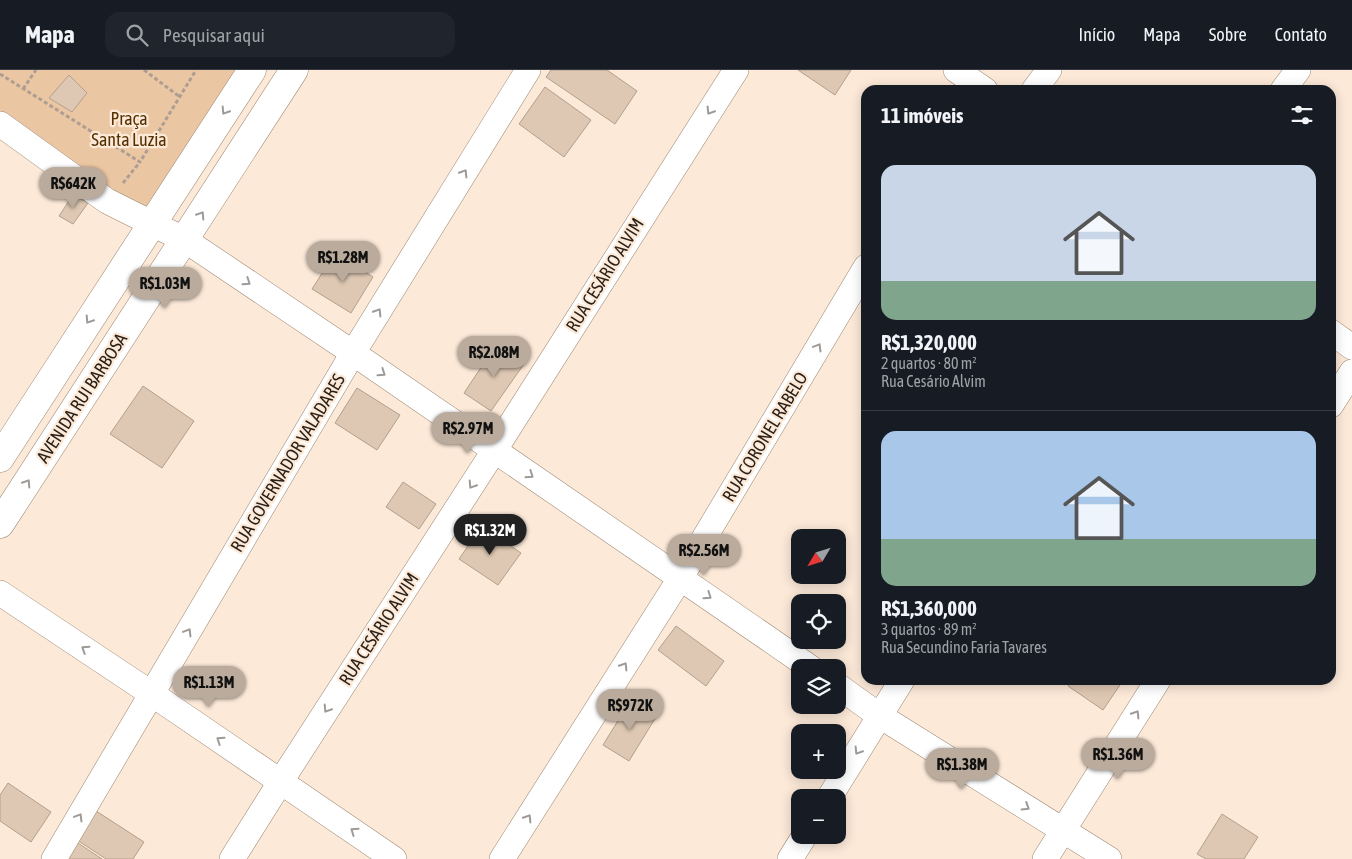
<!DOCTYPE html>
<html lang="pt">
<meta charset="utf-8">
<style>
body{margin:0;font-family:"Asap Condensed",sans-serif;background:#20242c;color:#f1f3f6;height:100vh;display:flex;flex-direction:column;font-size:19px;white-space:nowrap}
*{box-sizing:border-box;margin:0}
p{font-size:16px;color:#9ea1a6}
.icon{flex:none;width:28px;height:28px;fill:none;stroke:currentColor;stroke-width:2;stroke-linecap:round;stroke-linejoin:round}
.map{position:relative;flex:1;overflow:hidden}
.side{position:absolute;left:861px;top:15px;width:475px;height:600px;display:flex;flex-direction:column;background:#171b24;border-radius:15px;box-shadow:0 2px 12px #0003}
.side>*{flex:none}
.needle{width:32px;rotate:232deg}
.fabs{position:absolute;left:791px;top:459px;display:grid;gap:10px}
.fabs a{display:grid;place-items:center;width:55px;height:55px;border-radius:10px;background:#171b24;box-shadow:0 2px 12px #0003;font-size:25px}
.price{position:absolute;translate:-50% -42px;padding:0 11px;border-radius:18px;background:#bbab9c;color:#111;font-size:16px;line-height:32px;filter:drop-shadow(0 1px 2px #0008)}
.price::after{content:'';position:absolute;left:50%;top:30px;width:15px;height:11px;margin-left:-8px;background:inherit;clip-path:polygon(0 0,100% 0,50% 100%)}
.price.on{background:#222;color:#fff}
ul{padding:0;list-style:none}
li{display:grid;align-content:center;gap:10px;height:265px;padding:0 20px}
li+li{border-top:1px solid #363941}
li span{display:grid;place-items:center;height:155px;border-radius:15px;color:#555}
li>.icon{margin-inline-start:auto}
span .icon{width:90px;height:90px;fill:#fffc;stroke-width:1}
li b{font-size:21px}
h2{display:flex;justify-content:space-between;align-items:center;height:60px;padding:0 20px;font-size:21px}
header{display:flex;align-items:center;gap:30px;box-sizing:border-box;height:70px;padding:0 25px;background:#171b24;border-bottom:1px solid #363941}
header strong{font-size:24px}
nav{display:flex;gap:28px;margin-inline-start:auto;font-size:18px}
.search{width:350px;height:45px;background:#20242c;display:flex;align-items:center;gap:12px;box-sizing:border-box;padding:0 18px;border-radius:15px;color:#9ea1a6;font-size:19px}
.map>svg:first-child{display:block}
</style>
<header>
<strong>Mapa</strong>
<div class="search"><svg class="icon" aria-label="search" viewBox="0 0 24 24"><circle cx="10" cy="10" r="6"/><path d="M15 15l6 6"/></svg>Pesquisar aqui</div>
<nav><a>Início</a><a>Mapa</a><a>Sobre</a><a>Contato</a></nav>
</header>
<div class="map">
<svg width="1352" height="789" viewBox="0 0 1352 789">
<rect width="100%" height="100%" fill="#fce9d8"/>
<path fill="#ebc6a3" d="M 0,0 L 240,0 L 146,143 L 0,45 Z"/>
<path fill="#dec8b3" stroke="#b49f8b" d="M 551,0 L 607,0 L 637,21 L 615,54 L 546,7 Z
M 798,0 L 851,0 L 835,25 Z
M 69,5 L 87,23 L 72,42 L 49,28 Z
M 545,17 L 591,50 L 564,87 L 519,54 Z
M 73,125 L 88,133 L 73,154 L 59,146 Z
M 335,183 L 373,207 L 351,243 L 312,219 Z
M 496,275 L 524,294 L 491,341 L 464,323 Z
M 143,316 L 194,351 L 162,398 L 110,364 Z
M 357,318 L 400,345 L 377,380 L 335,353 Z
M 403,412 L 436,434 L 419,459 L 386,437 Z
M 482,456 L 521,483 L 498,515 L 459,489 Z
M 676,556 L 724,591 L 706,616 L 658,580 Z
M 1072,610 L 1112,610 L 1120,615 L 1103,640 L 1068,616 Z
M 630,631 L 656,647 L 629,691 L 603,675 Z
M 8,713 L 51,742 L 31,772 L 0,751 L 0,725 Z
M 93,739 L 144,772 L 133,789 L 106,789 L 74,768 Z
M 1222,744 L 1258,767 L 1244,789 L 1206,789 L 1197,784 Z
M 75,771 L 102,789 L 64,789 Z"/>
<g fill="none" stroke-linecap="round" stroke-linejoin="round">
<defs>
<path id="minor" d="M 956,0 L 985,20
M 1034,20 L 1049,0
M 1283,20 L 1298,0
M 0,54 L 107,131 L 185,170 L 353,283 L 811,598
M 1331,262 L 1352,277
M 1331,335 L 1352,302
M 0,523 L 152,624 L 394,789
M 838,616 L 880,646 L 1109,789
M 829,728 L 902,610
M 54,789 L 353,283 L 528,0
M 232,789 L 281,711 L 494,381 L 736,0
M 502,789 L 681,507 L 866,197
M 790,789 L 805,765
M 1045,789 L 1158,610"/>
<path id="tertiary" d="M 0,388 L 252,0
M 0,454 L 294,0"/>
</defs>
<use href="#minor" stroke="#9c8773" stroke-width="26"/>
<use href="#tertiary" stroke="#9c8773" stroke-width="29"/>
<path stroke="#ae9e91" stroke-width="3" stroke-dasharray="4 2.5" stroke-linecap="butt" d="M 144,0 L 180,27
M 0,4 L 140,92 L 196,0
M 23,19 L 36,0
M 123,113 L 140,92"/>
<use href="#minor" stroke="#fff" stroke-width="25"/>
<use href="#tertiary" stroke="#fff" stroke-width="28"/>
</g>
<defs><path id="oneway-chevron" d="M-2-3.5L2.5 0L-2 3.5" fill="none" stroke-width="1.6" stroke-linecap="round" stroke-linejoin="round" transform="scale(1.25)"/></defs>
<g stroke="#9e9a97">
<use href="#oneway-chevron" transform="translate(225 41) rotate(123)"/>
<use href="#oneway-chevron" transform="translate(710 41) rotate(122)"/>
<use href="#oneway-chevron" transform="translate(464 103) rotate(-58)"/>
<use href="#oneway-chevron" transform="translate(201 145) rotate(-57)"/>
<use href="#oneway-chevron" transform="translate(247 212) rotate(34)"/>
<use href="#oneway-chevron" transform="translate(378 242) rotate(-58)"/>
<use href="#oneway-chevron" transform="translate(89 250) rotate(123)"/>
<use href="#oneway-chevron" transform="translate(818 277) rotate(-59)"/>
<use href="#oneway-chevron" transform="translate(382 303) rotate(35)"/>
<use href="#oneway-chevron" transform="translate(530 405) rotate(34)"/>
<use href="#oneway-chevron" transform="translate(27 413) rotate(-57)"/>
<use href="#oneway-chevron" transform="translate(472 415) rotate(123)"/>
<use href="#oneway-chevron" transform="translate(708 526) rotate(35)"/>
<use href="#oneway-chevron" transform="translate(188 562) rotate(-59)"/>
<use href="#oneway-chevron" transform="translate(85 579) rotate(-147)"/>
<use href="#oneway-chevron" transform="translate(624 596) rotate(-58)"/>
<use href="#oneway-chevron" transform="translate(327 639) rotate(123)"/>
<use href="#oneway-chevron" transform="translate(1136 644) rotate(-58)"/>
<use href="#oneway-chevron" transform="translate(220 670) rotate(-146)"/>
<use href="#oneway-chevron" transform="translate(858 681) rotate(122)"/>
<use href="#oneway-chevron" transform="translate(1026 737) rotate(32)"/>
<use href="#oneway-chevron" transform="translate(79 747) rotate(-59)"/>
<use href="#oneway-chevron" transform="translate(528 748) rotate(-58)"/>
<use href="#oneway-chevron" transform="translate(354 761) rotate(-145)"/>
</g>
<g text-anchor="middle" stroke-width="4.5" stroke-linejoin="round" paint-order="stroke">
<g font-size="18" fill="#553001" stroke="#fce9d8">
<text x="129" y="55">Praça<tspan x="129" dy="21">Santa Luzia</tspan></text>
</g>
<g font-size="18" fill="#281f17" stroke="#fce9d8">
<text transform="translate(605 205) rotate(-58)" y="6">RUA CESÁRIO ALVIM</text>
<text transform="translate(82 328) rotate(-57)" y="6">AVENIDA RUI BARBOSA</text>
<text transform="translate(765 367) rotate(-59)" y="6">RUA CORONEL RABELO</text>
<text transform="translate(288 393) rotate(-59)" y="6">RUA GOVERNADOR VALADARES</text>
<text transform="translate(379 559) rotate(-57)" y="6">RUA CESÁRIO ALVIM</text>
</g>
</g>
</svg>
<div class="fabs">
<a><svg class="needle" viewBox="-14 -14 28 28"><path d="M0-13l5 13h-10z" fill="#e53935"/><path d="M0 13l5-13h-10z" fill="#9ea1a6"/></svg></a>
<a><svg class="icon" aria-label="locate" viewBox="0 0 24 24"><circle cx="12" cy="12" r="6"/><path d="M12 2v4M12 18v4M2 12h4M18 12h4"/></svg></a>
<a><svg class="icon" aria-label="layers" viewBox="0 0 24 24"><path d="M12 4l9 5-9 5-9-5zM3 14l9 5 9-5"/></svg></a>
<a>+</a>
<a>−</a>
</div>
<b class="price" style="left:73px;top:139px">R$642K</b>
<b class="price" style="left:343px;top:213px">R$1.28M</b>
<b class="price" style="left:165px;top:239px">R$1.03M</b>
<b class="price" style="left:494px;top:308px">R$2.08M</b>
<b class="price" style="left:468px;top:384px">R$2.97M</b>
<b class="price on" style="left:490px;top:486px">R$1.32M</b>
<b class="price" style="left:704px;top:506px">R$2.56M</b>
<b class="price" style="left:209px;top:638px">R$1.13M</b>
<b class="price" style="left:630px;top:661px">R$972K</b>
<b class="price" style="left:1118px;top:710px">R$1.36M</b>
<b class="price" style="left:962px;top:720px">R$1.38M</b>
<section class="side">
<h2>11 imóveis<svg class="icon" aria-label="filters" viewBox="0 0 24 24"><path d="M4 7h16M4 17h16"/><circle cx="9" cy="7" r="2"/><circle cx="15" cy="17" r="2"/></svg></h2>
<ul>
<li><span style="background:linear-gradient(#c9d6e8 75%,#7fa58c 0)"><svg class="icon" aria-label="home" viewBox="0 0 24 24"><path d="M3 11l9-7 9 7M6 9v11h12V9"/></svg></span><div><b>R$1,320,000</b><p>2 quartos · 80 m²</p><p>Rua Cesário Alvim</p></div></li>
<li><span style="background:linear-gradient(#a9c7e8 70%,#7fa58c 0)"><svg class="icon" aria-label="home" viewBox="0 0 24 24"><path d="M3 11l9-7 9 7M6 9v11h12V9"/></svg></span><div><b>R$1,360,000</b><p>3 quartos · 89 m²</p><p>Rua Secundino Faria Tavares</p></div></li>
</ul>
</section>
</div>
